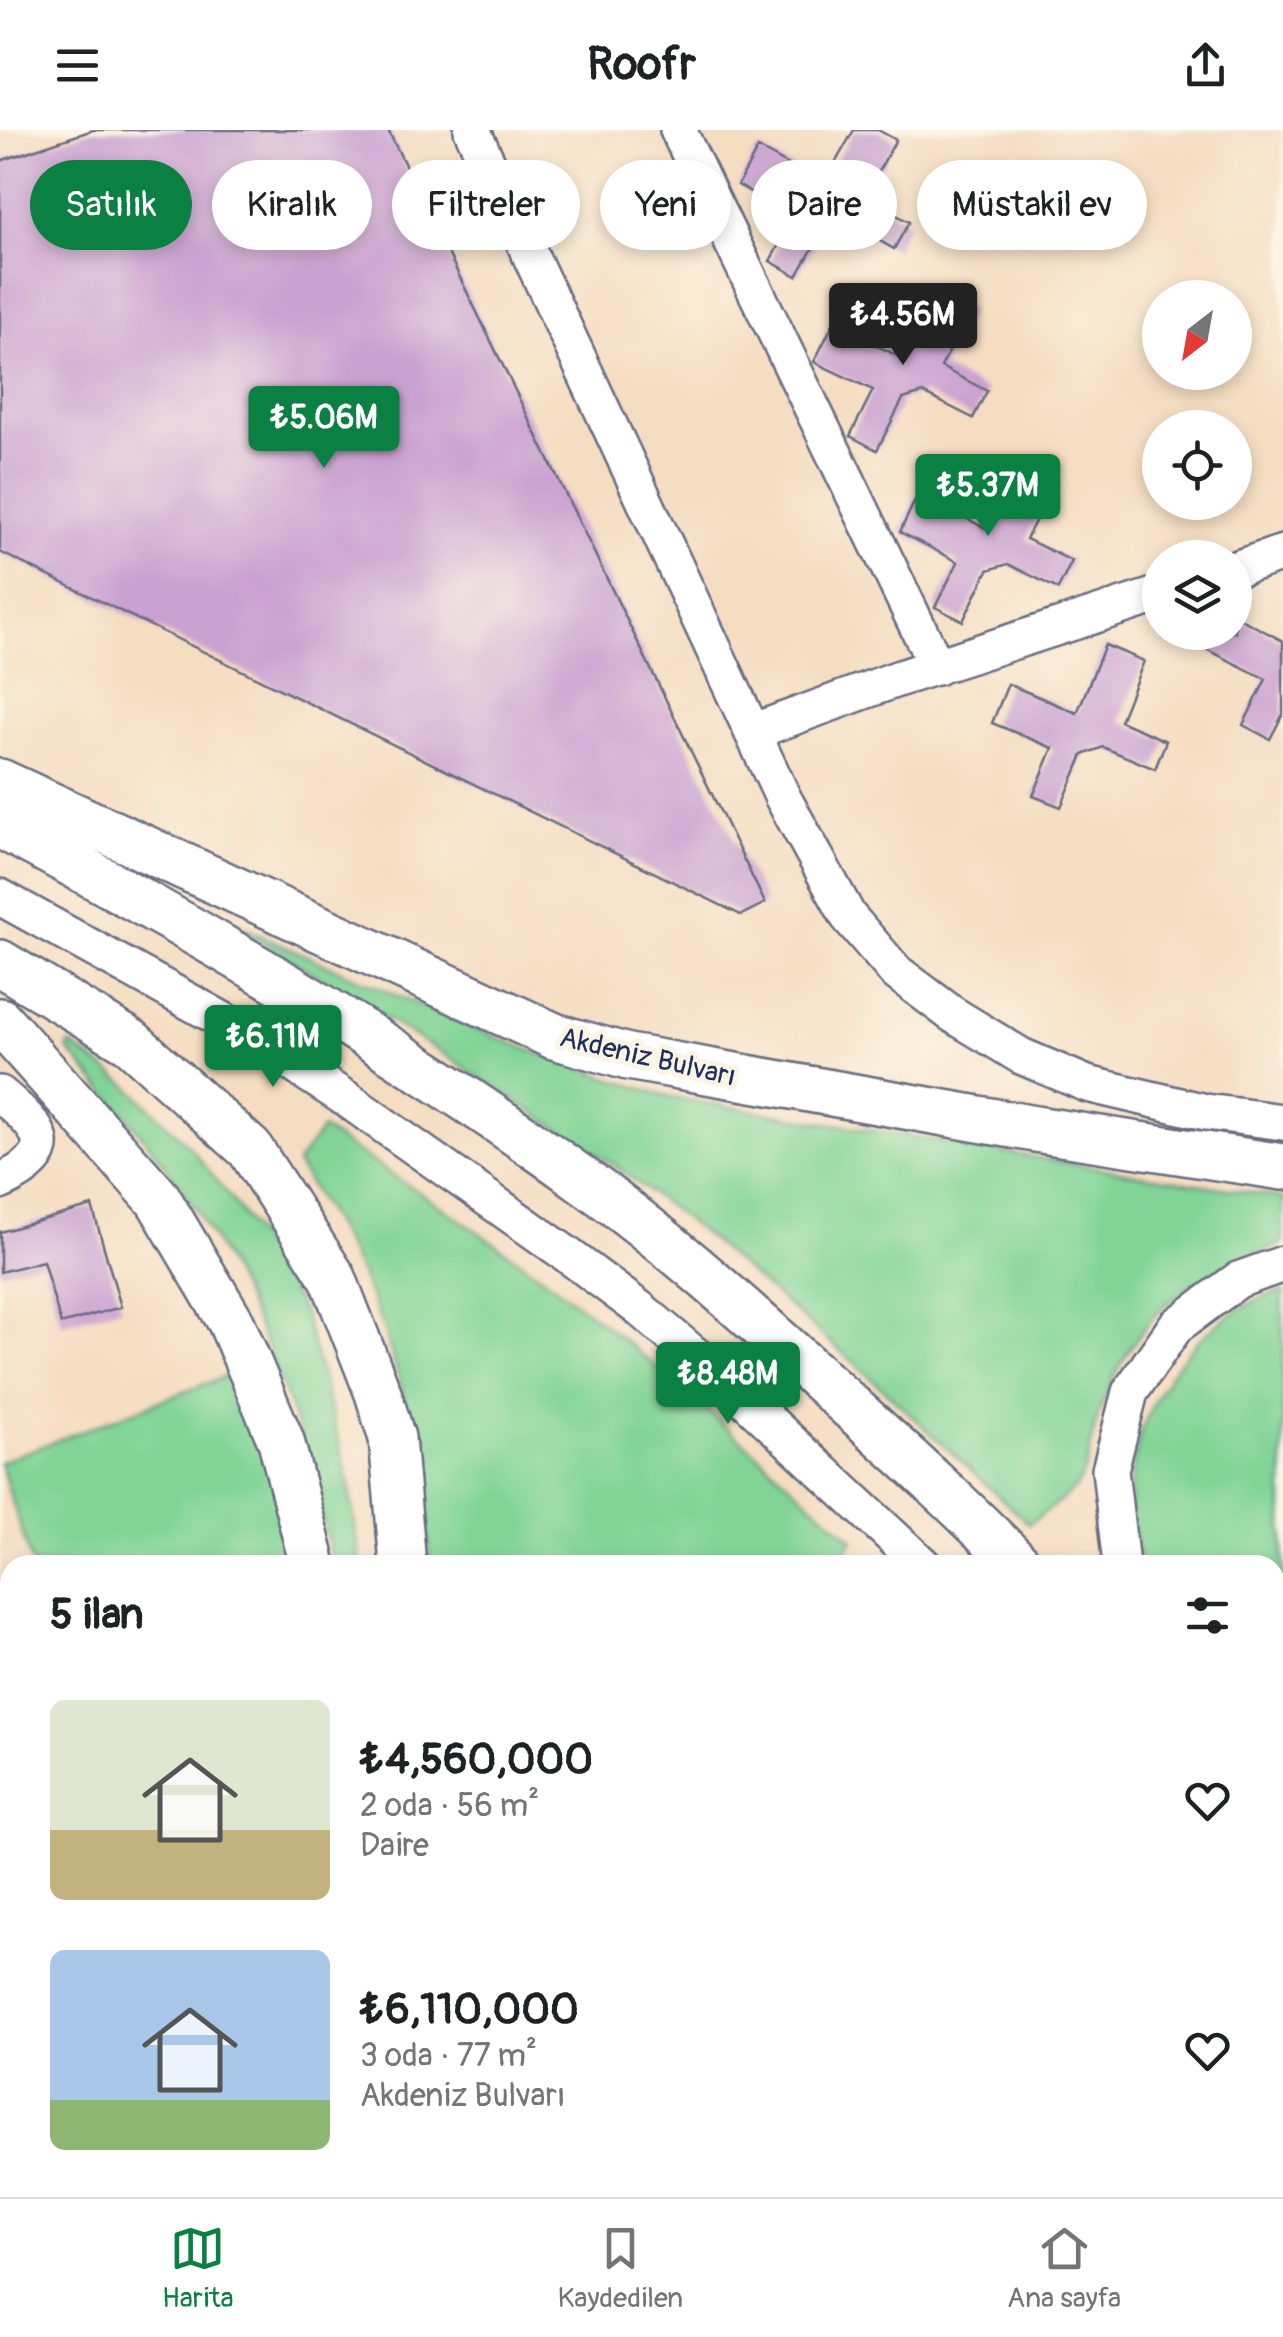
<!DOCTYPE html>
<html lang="tr">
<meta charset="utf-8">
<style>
body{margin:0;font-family:Pangolin,sans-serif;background:#f6f6f6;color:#202124;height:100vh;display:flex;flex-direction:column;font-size:38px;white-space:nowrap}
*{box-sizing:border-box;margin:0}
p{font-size:32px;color:#757577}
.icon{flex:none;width:55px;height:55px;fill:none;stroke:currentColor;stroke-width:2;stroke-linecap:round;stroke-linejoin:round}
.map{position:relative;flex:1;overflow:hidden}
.details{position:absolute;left:0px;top:1425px;width:1285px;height:642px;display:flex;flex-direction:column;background:#fff;border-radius:30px 30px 0 0;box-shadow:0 5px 15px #0003}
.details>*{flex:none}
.banner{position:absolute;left:30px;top:30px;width:1225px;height:90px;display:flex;gap:20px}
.needle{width:65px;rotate:211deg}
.fabs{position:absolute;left:1142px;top:150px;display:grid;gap:20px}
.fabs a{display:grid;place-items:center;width:110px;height:110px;border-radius:50%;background:#fff;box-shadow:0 5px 15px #0003;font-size:50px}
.price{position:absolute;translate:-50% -85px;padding:0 22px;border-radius:10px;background:#0b8043;color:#fff;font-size:32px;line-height:65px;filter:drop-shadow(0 2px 5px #0008)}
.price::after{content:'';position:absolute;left:50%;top:60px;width:30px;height:22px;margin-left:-15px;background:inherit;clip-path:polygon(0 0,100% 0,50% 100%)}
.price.on{background:#222;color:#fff}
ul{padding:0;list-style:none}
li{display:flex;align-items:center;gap:30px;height:250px;padding:0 50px}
li span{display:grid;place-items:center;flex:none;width:280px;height:200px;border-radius:15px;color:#555}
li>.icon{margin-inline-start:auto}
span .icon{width:120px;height:120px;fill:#fffc;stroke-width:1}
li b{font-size:42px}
h2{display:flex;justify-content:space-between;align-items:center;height:120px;padding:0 50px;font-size:42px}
.chip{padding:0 35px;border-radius:45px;background:#fff;box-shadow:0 5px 15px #0003;font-size:35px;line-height:90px}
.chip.on{background:#0b8043;color:#fff}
header{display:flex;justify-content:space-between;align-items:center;height:130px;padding:0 50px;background:#fff;font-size:45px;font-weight:700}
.dock{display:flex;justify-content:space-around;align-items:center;height:140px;border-top:2px solid #e0e0e0;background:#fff;font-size:28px;color:#757577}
.dock a{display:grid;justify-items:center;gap:5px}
.dock .on{color:#0b8043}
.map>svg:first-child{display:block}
</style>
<header><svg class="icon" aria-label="menu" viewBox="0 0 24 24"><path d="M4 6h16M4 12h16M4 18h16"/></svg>Roofr<svg class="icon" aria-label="share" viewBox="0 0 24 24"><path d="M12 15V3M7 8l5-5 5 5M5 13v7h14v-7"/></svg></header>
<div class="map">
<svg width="1283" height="2067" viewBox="0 0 1283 2067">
<rect width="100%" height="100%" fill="#fcf5e5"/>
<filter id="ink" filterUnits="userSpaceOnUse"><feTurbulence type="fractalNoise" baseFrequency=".01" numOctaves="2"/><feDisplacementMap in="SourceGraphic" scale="20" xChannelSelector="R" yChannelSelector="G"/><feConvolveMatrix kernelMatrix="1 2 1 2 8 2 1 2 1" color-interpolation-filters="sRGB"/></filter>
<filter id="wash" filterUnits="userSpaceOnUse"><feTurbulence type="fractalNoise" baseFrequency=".0048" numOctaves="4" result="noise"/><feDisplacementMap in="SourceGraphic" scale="40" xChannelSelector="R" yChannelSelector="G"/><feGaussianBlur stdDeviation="2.25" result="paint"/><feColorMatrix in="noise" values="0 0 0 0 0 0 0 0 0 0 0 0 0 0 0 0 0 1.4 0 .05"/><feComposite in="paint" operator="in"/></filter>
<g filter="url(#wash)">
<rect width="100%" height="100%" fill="#f5ddc1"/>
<path fill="#81d496" stroke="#4e827a" stroke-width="2.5" d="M 226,790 C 374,855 520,925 675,968 L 1283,1068 L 1283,1114 C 1182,1150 1139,1180 1099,1282 C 1092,1301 1089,1340 1077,1355 C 1065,1370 1044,1382 1029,1394 L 856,1234 L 699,1100 L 614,1035 L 453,930 Z
M 70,914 L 126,954 L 189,1016 L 233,1071 L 280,1140 L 303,1183 L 321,1245 L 347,1342 L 361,1435 L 332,1435 C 312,1318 260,1181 196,1080 C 160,1022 112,970 67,919 Z
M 322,999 C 403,1052 485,1104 562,1162 C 664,1239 758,1325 853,1410 L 838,1435 L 431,1435 C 422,1326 399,1216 348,1119 C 332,1090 314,1062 297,1033 Z
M 1283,1161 L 1283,1611 L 1275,1603 L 1275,1435 L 1142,1435 C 1100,1328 1173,1191 1283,1161 Z
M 242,1240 L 304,1435 L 32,1435 L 0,1332 Z
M 358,2058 L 496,2058 L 502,2067 L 357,2067 Z
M 598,2058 L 745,2058 L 731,2067 L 604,2067 Z"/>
<g id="blocks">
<path fill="#caa2d1" d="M 93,0 L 388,0 L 765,773 L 741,785 L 0,422 L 0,31 Z
M 854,0 L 878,0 L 896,10 L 864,67 L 909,92 L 894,119 L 845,91 L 825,97 L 797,146 L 770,131 L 794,87 L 738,55 L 758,18 L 823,54 Z
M 933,160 L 971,180 L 941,237 L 987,261 L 973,288 L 923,263 L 903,269 L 877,320 L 850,306 L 873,260 L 814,232 L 833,194 L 900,227 Z
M 1018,332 L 1056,351 L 1026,409 L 1072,431 L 1058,459 L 1008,434 L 988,440 L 963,491 L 935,477 L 958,432 L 900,402 L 918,364 L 985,398 Z
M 1235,486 L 1283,511 L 1283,584 L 1270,609 L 1243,595 L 1266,549 L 1208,520 L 1217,502 L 1235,502 Z
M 1105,515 L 1144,531 L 1120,591 L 1166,611 L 1155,639 L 1103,617 L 1083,625 L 1061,677 L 1033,666 L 1053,618 L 992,593 L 1008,554 L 1077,583 Z
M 92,1076 L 121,1177 L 61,1194 L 43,1131 L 0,1142 L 0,1102 Z"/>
</g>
</g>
<g filter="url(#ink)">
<use href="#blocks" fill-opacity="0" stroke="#676c81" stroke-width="2.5"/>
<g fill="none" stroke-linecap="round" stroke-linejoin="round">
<defs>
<path id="minor" d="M 472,0 L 783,668 L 848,786 L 896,842 L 952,884 L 1021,926 L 1087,954 L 1206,982 L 1283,992
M 678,0 L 937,537
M 1235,439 L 1283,423
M 752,602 L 897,549 L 1160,464
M 0,767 L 239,899 L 348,970 L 565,1123 L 640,1179 L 721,1247 L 923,1435
M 0,964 C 42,999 64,1022 0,1052
M 1121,1435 L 1110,1340 L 1130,1262 L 1176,1196 L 1238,1150 L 1283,1134
M 1275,1852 L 1283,1863"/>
<path id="major" d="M 0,652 L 554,906 L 628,927 L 1035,999 L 1283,1037
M 0,695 C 205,803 407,922 594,1058 C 678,1119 754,1189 831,1259 C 895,1317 959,1374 1019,1435
M 0,833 L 131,912 L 250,1019 L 333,1148 L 378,1263 L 392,1308 L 403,1435
M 0,891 L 158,1069 L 231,1192 L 281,1311 L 313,1435
M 546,2058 L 551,2067
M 330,2067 L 332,2058"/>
<path id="highway" d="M 1275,1748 L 1283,1743
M 1275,1828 L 1283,1823
M 1275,1942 L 1283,1937
M 775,2067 L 789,2058
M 903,2067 L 918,2058
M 1079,2067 L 1094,2058
M 1230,2067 L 1245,2058"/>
</defs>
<use href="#minor" stroke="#676c81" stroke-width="40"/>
<use href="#major" stroke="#676c81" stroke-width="50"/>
<use href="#highway" stroke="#676c81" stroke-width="58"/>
<use href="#minor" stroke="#fff" stroke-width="35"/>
<use href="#major" stroke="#fff" stroke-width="45"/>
<use href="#highway" stroke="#fff" stroke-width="52"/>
</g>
</g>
<g text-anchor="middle" stroke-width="10" stroke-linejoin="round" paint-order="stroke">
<g font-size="28" fill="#1b2f5e" stroke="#fcf5e5">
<text transform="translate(648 926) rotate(13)" y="10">Akdeniz Bulvarı</text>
</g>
</g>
</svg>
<div class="fabs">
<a><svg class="needle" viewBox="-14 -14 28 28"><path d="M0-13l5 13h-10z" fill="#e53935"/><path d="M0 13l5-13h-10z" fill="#757577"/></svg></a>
<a><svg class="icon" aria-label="locate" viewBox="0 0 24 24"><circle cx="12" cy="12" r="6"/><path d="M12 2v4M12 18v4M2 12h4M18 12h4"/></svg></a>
<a><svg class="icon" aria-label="layers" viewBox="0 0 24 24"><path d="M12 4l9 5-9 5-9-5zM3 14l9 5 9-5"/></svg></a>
</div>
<b class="price on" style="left:903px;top:238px">₺4.56M</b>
<b class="price" style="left:324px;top:341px">₺5.06M</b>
<b class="price" style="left:988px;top:409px">₺5.37M</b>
<b class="price" style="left:273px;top:960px">₺6.11M</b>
<b class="price" style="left:728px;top:1297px">₺8.48M</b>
<div class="banner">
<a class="chip on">Satılık</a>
<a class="chip">Kiralık</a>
<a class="chip">Filtreler</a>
<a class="chip">Yeni</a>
<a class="chip">Daire</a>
<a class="chip">Müstakil ev</a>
</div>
<section class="details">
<h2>5 ilan<svg class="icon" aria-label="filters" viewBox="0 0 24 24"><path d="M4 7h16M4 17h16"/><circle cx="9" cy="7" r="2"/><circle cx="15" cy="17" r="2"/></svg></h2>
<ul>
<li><span style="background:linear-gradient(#dfe7d0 65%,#c2b280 0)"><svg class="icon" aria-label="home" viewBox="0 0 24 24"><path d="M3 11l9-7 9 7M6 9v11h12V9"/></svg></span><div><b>₺4,560,000</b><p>2 oda · 56 m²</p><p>Daire</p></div><svg class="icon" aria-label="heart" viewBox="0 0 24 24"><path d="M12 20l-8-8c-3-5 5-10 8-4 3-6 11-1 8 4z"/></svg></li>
<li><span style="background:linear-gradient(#a9c7e8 75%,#8fb573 0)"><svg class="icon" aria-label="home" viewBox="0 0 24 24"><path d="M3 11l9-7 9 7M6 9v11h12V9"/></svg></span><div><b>₺6,110,000</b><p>3 oda · 77 m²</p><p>Akdeniz Bulvarı</p></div><svg class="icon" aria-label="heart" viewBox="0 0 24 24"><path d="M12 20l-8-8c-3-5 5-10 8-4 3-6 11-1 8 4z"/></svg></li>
</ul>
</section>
</div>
<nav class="dock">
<a class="on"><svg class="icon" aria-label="map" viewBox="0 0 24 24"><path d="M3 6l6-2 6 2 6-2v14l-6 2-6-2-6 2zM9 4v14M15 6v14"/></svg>Harita</a>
<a><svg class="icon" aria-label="saved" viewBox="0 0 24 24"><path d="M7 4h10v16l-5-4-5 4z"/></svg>Kaydedilen</a>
<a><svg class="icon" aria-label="home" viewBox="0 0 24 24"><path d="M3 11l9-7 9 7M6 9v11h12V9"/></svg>Ana sayfa</a>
</nav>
